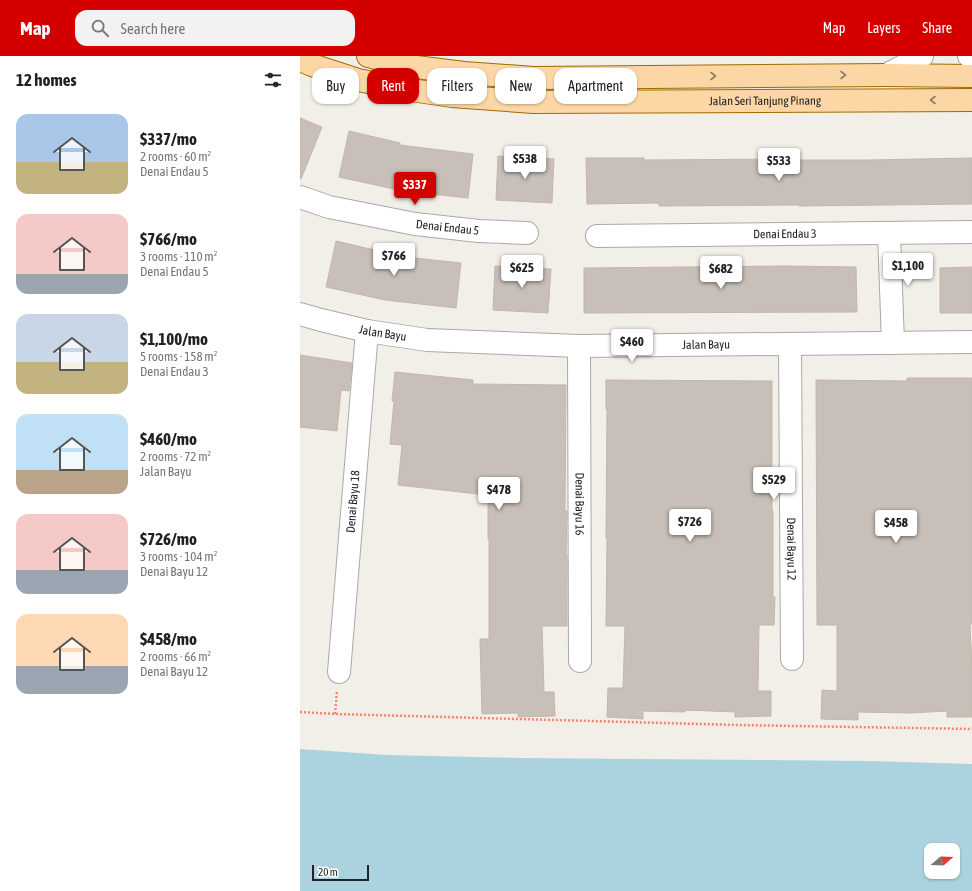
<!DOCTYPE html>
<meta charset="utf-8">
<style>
body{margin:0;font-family:"Asap Condensed",sans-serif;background:#f2f2f2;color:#222;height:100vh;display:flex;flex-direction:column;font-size:15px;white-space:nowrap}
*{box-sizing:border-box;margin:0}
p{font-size:13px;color:#767676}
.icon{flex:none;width:22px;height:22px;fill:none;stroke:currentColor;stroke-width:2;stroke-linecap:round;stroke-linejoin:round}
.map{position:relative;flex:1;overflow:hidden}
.panel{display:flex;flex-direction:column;background:#fff;width:300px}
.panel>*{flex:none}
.hud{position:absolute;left:12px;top:12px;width:380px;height:36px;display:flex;gap:8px}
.needle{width:26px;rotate:71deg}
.tools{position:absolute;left:624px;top:787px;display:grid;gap:8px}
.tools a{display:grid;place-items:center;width:36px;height:36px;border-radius:8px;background:#fff;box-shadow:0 1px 3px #0004;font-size:20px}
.scale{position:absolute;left:12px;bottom:10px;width:57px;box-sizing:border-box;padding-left:4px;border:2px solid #222;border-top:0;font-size:11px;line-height:14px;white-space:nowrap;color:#222;-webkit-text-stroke:3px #fff;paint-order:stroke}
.price{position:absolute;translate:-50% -34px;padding:0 9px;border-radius:4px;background:#fff;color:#222;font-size:13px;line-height:26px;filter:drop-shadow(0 1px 2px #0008)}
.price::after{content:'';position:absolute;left:50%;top:24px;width:12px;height:9px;margin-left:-6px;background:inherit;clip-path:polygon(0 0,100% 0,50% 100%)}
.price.selected{background:#d40000;color:#fff}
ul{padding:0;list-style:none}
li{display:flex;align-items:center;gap:12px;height:100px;padding:0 16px}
li span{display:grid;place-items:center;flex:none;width:112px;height:80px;border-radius:12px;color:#555}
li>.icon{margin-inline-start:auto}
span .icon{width:48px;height:48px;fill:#fffc;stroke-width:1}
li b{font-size:17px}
h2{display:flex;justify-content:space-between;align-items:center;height:48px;padding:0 16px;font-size:17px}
.chip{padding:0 14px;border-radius:12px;background:#fff;box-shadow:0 1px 3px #0004;font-size:14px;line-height:36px}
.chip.selected{background:#d40000;color:#fff}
header{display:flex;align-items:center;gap:24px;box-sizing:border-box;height:56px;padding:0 20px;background:#d40000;color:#fff}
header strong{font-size:19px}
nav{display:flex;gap:22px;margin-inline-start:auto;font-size:14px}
.search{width:280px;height:36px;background:#f2f2f2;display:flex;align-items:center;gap:10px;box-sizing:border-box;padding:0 14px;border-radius:12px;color:#767676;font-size:15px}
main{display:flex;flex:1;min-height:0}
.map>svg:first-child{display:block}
</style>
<header>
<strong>Map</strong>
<div class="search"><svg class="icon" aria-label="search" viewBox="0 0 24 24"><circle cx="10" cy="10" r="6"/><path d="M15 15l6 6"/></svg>Search here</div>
<nav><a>Map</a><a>Layers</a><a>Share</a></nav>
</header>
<main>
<section class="panel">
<h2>12 homes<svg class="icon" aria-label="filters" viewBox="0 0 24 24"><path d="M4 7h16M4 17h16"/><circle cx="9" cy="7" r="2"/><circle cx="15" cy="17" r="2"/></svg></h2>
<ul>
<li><span style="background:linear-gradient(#a9c7e8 60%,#c2b280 0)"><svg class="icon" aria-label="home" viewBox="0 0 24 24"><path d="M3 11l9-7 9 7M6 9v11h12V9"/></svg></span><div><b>$337/mo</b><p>2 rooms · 60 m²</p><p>Denai Endau 5</p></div></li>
<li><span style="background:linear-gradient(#f6c9c9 75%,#9aa5b1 0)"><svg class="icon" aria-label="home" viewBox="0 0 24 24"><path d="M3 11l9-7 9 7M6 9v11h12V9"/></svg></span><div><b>$766/mo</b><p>3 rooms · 110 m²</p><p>Denai Endau 5</p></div></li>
<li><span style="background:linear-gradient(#c9d6e8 60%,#c2b280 0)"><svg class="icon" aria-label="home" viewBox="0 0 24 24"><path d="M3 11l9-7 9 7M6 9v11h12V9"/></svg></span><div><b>$1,100/mo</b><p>5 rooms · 158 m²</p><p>Denai Endau 3</p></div></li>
<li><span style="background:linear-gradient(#bfe0f5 70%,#b9a48a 0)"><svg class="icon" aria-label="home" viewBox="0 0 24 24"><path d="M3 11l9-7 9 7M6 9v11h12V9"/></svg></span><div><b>$460/mo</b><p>2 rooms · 72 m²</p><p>Jalan Bayu</p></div></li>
<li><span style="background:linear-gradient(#f6c9c9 70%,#9aa5b1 0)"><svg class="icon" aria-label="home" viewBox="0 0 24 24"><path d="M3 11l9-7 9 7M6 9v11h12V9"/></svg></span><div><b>$726/mo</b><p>3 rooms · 104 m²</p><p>Denai Bayu 12</p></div></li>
<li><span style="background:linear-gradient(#ffd9b3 65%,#9aa5b1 0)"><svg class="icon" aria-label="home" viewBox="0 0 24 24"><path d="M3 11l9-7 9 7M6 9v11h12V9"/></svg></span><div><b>$458/mo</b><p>2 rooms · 66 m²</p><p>Denai Bayu 12</p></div></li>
</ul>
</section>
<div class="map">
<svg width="672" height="835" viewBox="0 0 672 835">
<rect width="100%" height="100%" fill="#f2efe9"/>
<path fill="#aad3df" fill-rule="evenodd" d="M 0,693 L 87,699 L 220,702 L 567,705 L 672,708 L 672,835 L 0,835 ZM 631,794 L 653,794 L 653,816 L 631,816 Z"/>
<path fill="#c7bfb8" stroke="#c4b6ab" d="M 0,62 L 22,71 L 1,123 L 0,123 Z
M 49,75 L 100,87 L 100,89 L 173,98 L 168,142 L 103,135 L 39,121 Z
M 198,100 L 254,103 L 252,147 L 196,144 Z
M 286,102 L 344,102 L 344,104 L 485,103 L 485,104 L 568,104 L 672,102 L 672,148 L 499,150 L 499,149 L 359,150 L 359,147 L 287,148 Z
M 36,185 L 87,197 L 86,199 L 161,207 L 156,252 L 85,244 L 26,231 Z
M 195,210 L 251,213 L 248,257 L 193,254 Z
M 483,210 L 556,211 L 557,256 L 284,257 L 284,212 Z
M 672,211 L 672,257 L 640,257 L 640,212 Z
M 0,299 L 52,307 L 49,335 L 41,334 L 37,375 L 0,371 Z
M 95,316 L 173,324 L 173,328 L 266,329 L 265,455 L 267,455 L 266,499 L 267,499 L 267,570 L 242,570 L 244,636 L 254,636 L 255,660 L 218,661 L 218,657 L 182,658 L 180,583 L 189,583 L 189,483 L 188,483 L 188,441 L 187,441 L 187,439 L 98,429 L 102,389 L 90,388 L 94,345 L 92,345 Z
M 607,322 L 672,322 L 672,568 L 670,568 L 672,611 L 672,661 L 647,661 L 647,655 L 610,657 L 558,656 L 558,664 L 521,663 L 522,634 L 537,635 L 537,569 L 517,569 L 516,324 L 607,325 Z
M 306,324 L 472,325 L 472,455 L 473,455 L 473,541 L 475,541 L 474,569 L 459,569 L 458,635 L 471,635 L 471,660 L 435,661 L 435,656 L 385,654 L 385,656 L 343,655 L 343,663 L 307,661 L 308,632 L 323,632 L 325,570 L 306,570 L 307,482 L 306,482 L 307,353 L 306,353 Z"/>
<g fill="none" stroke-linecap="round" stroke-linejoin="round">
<defs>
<g id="minor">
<path d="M 669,0 L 672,2"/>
<path d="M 586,19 L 617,3 L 622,0"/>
<path id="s1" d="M 0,141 L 29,151 L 115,168 L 179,175 L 227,177"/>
<path d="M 589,177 L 593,287"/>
<path id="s2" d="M 297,180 L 672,176"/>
<path id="s3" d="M 0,258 L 21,264 L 67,275 L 127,284 L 279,290 L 672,286"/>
<path id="s4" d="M 490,288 L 492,603"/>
<path id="s5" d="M 279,290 L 280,605"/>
<path id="s6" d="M 39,616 L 67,275"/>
</g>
<g id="major">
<path d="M 68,0 L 101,9 L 164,17 L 234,22 L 586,19 L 672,20"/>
<path id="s7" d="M 0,4 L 12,9 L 58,24 L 104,33 L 152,40 L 233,46 L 672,44"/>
</g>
</defs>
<use href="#minor" stroke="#a9a9a9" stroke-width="24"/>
<use href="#major" stroke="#a06b00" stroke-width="24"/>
<path stroke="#fa8072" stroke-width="2.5" stroke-dasharray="2 2" stroke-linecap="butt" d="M 0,656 L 35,658 L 437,669 L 672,673
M 35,658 L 37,635"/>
<use href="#minor" stroke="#fff" stroke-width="22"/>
<use href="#major" stroke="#fcd6a4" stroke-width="22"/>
</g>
<defs><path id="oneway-chevron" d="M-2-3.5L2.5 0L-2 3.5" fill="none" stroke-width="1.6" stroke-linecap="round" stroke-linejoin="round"/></defs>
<g stroke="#8f7c63">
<use href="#oneway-chevron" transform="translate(543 19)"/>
<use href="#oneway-chevron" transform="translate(413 20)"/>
<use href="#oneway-chevron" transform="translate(633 44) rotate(180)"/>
</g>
<g text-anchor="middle" stroke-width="3.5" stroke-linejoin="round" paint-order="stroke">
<g font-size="12" fill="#222" stroke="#fff">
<text dy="4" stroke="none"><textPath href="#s7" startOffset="470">Jalan Seri Tanjung Pinang</textPath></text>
<text dy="4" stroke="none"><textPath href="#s1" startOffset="151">Denai Endau 5</textPath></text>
<text dy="4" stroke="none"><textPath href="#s2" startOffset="188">Denai Endau 3</textPath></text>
<text dy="4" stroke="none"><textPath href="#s3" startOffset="85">Jalan Bayu</textPath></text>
<text dy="4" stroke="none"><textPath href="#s3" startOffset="409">Jalan Bayu</textPath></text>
<text dy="4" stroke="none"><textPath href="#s6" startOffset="171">Denai Bayu 18</textPath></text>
<text dy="4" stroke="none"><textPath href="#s5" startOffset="158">Denai Bayu 16</textPath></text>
<text dy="4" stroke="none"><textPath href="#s4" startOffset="205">Denai Bayu 12</textPath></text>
</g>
</g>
</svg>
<div class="tools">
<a><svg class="needle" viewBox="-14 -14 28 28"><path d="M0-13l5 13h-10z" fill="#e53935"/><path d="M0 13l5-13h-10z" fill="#767676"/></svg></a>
</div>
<div class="scale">20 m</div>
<b class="price" style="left:225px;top:124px">$538</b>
<b class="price" style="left:479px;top:126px">$533</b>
<b class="price selected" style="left:115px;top:150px">$337</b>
<b class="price" style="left:94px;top:221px">$766</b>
<b class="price" style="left:608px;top:231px">$1,100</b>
<b class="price" style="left:222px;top:233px">$625</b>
<b class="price" style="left:421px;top:234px">$682</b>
<b class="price" style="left:332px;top:307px">$460</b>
<b class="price" style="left:474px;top:445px">$529</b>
<b class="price" style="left:199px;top:455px">$478</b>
<b class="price" style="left:390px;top:487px">$726</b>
<b class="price" style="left:596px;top:488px">$458</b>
<div class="hud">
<a class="chip">Buy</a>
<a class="chip selected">Rent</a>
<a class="chip">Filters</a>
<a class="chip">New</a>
<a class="chip">Apartment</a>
</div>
</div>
</main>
